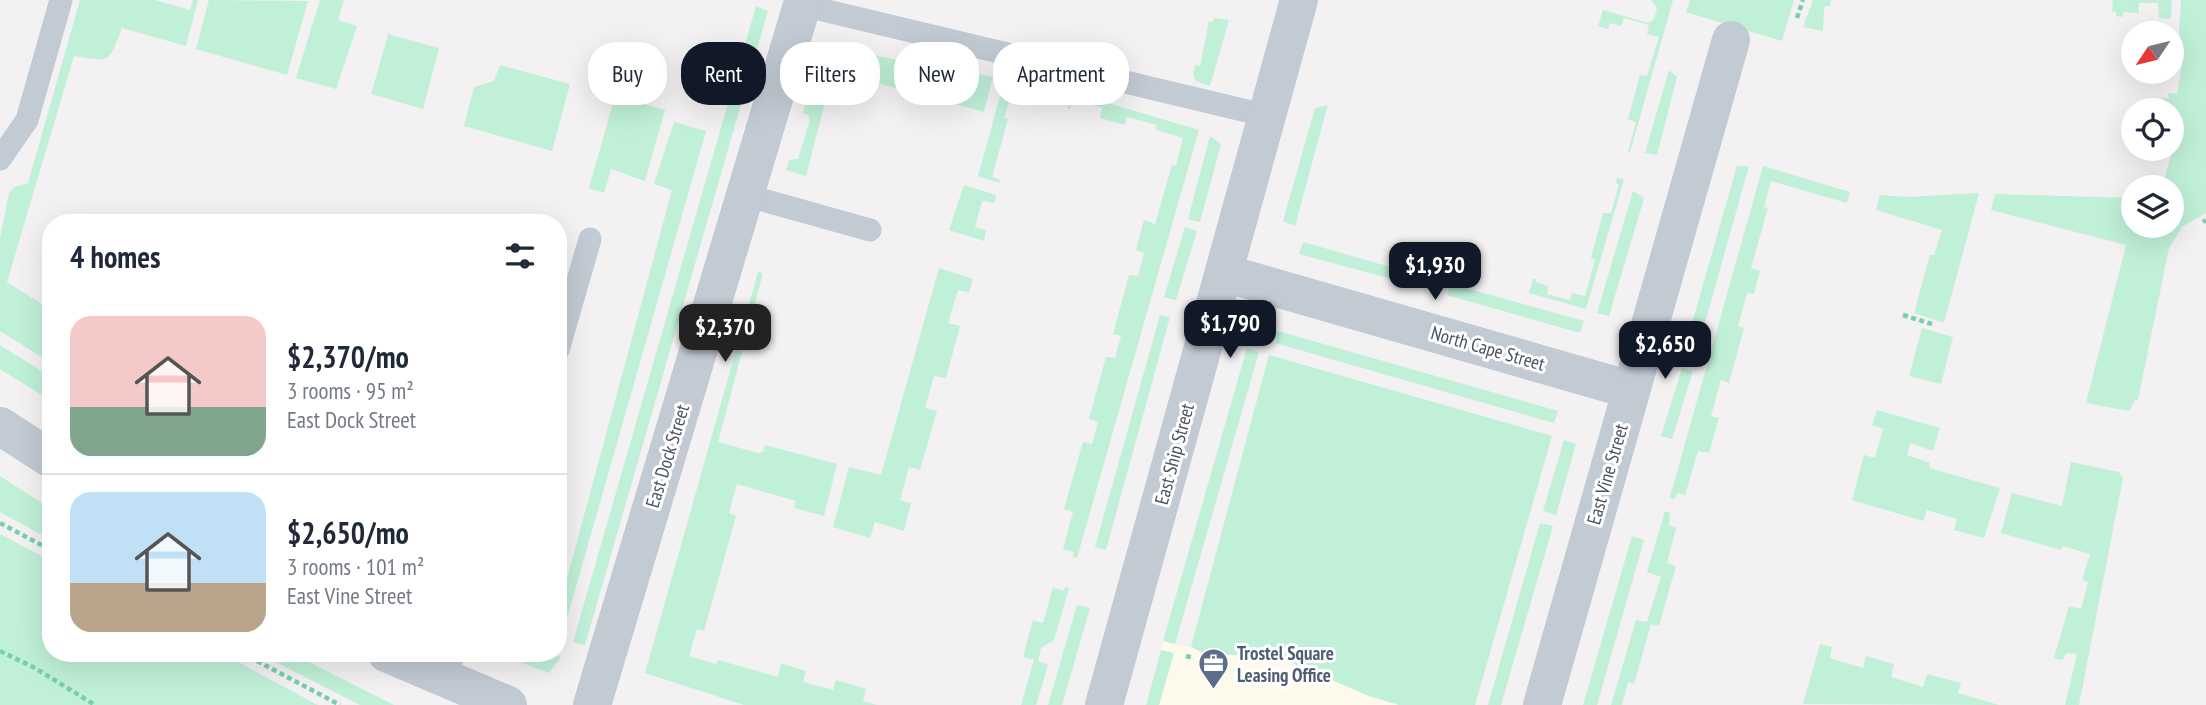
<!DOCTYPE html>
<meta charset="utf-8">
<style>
body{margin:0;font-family:"PT Sans Narrow",sans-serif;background:#f6f6f7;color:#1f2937;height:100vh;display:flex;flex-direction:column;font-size:26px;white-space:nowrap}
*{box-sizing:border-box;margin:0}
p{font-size:23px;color:#747a83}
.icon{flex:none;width:38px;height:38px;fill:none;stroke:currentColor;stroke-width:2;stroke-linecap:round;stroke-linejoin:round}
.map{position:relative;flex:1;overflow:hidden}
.drawer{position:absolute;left:42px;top:214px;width:525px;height:448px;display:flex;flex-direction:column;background:#fff;border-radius:28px;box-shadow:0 7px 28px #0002}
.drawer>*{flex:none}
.banner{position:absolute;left:588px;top:42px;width:665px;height:63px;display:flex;gap:14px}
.needle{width:46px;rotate:235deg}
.controls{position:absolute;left:2121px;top:21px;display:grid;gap:14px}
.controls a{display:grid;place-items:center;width:63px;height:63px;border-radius:50%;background:#fff;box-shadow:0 7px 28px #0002;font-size:35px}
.price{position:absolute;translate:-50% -60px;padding:0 16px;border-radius:14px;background:#111827;color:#fff;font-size:23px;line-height:46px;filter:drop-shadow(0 2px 4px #0008)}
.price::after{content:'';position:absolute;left:50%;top:42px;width:21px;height:16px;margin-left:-10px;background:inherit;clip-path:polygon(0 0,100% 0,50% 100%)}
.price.active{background:#222;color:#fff}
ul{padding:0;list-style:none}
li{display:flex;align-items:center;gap:21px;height:175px;padding:0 28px}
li+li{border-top:2px solid #e0e1e3}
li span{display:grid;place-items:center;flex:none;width:196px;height:140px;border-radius:21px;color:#555}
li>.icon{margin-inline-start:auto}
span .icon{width:84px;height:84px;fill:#fffc;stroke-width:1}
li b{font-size:30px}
h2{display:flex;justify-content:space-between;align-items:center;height:84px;padding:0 28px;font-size:30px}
.pill{padding:0 24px;border-radius:28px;background:#fff;box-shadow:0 7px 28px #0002;font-size:24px;line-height:63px}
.pill.active{background:#111827;color:#fff}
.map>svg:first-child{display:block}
</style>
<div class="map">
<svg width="2206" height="705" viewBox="0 0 2206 705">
<rect width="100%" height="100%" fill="#f3f1f1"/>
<path fill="#fdfaec" d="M 1163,641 L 1198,649 L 1213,658 L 1221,654 L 1274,658 L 1290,662 L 1369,696 L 1399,705 L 1146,705 Z"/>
<path fill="#c0f0d8" d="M 80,0 L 155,0 L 190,10 L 193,0 L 198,0 L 186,46 L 122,28 C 108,64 111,62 74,56 L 7,282 L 51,310 L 51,363 L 0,331 L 0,238 L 9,193 L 15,187 L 28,183 Z
M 209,0 L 308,1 L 287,75 L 196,49 Z
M 320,0 L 344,0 L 338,20 L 357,26 L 336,89 L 296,78 Z
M 1651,0 L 1673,0 L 1630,152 L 1628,152 L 1636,122 L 1628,119 L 1640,75 L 1647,76 L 1659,37 L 1647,34 L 1649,25 L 1624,18 L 1621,26 L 1610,23 L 1608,29 L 1598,26 L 1603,10 L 1649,23 L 1654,19 L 1657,8 Z
M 1690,0 L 1794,0 L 1782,41 L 1686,12 Z
M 1813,0 L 1831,0 L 1830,6 L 1824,7 L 1823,31 L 1803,27 Z
M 2113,0 L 2172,0 L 2171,19 L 2159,18 L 2158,3 L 2139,3 L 2139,13 L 2123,12 L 2123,17 L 2116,16 L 2116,12 L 2112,11 Z
M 2181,0 L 2206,0 L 2206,213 L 2182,227 L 2169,248 L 2138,400 L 2135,400 L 2129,411 L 2086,403 L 2126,245 L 1991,210 L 1995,194 L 2133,198 L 2133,226 L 2172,226 L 2172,187 L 2162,187 L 2174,145 L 2172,142 L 2172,110 L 2163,110 L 2163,98 L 2169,98 L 2168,93 L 2177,94 L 2182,64 L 2177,62 Z
M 756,6 L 768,11 L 585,645 L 573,642 Z
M 1214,18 L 1229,20 L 1210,86 L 1196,81 L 1193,75 L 1195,65 L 1200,66 L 1209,21 L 1213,22 Z
M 389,32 L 391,35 L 439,48 L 423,109 L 371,94 Z
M 844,50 L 993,77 L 984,112 L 833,71 L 806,176 L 786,170 L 789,160 L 798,159 L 810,120 L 808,115 L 803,113 L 817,60 Z
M 500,65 L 570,84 L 552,151 L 464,126 L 474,87 L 494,81 Z
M 1669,70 L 1677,77 L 1657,155 L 1645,153 Z
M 1005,78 L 1074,95 L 1070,109 L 1068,109 L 1069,101 L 1013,89 L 1004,118 L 1008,119 L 992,177 L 1000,180 L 999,183 L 978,176 Z
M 615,96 L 665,110 L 645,181 L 611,169 L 604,193 L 589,188 Z
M 1088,97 L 1199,130 L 1077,558 L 1073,557 L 1074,552 L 1063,549 L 1073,512 L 1064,509 L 1083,442 L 1092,444 L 1098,422 L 1089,419 L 1106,357 L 1115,358 L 1121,336 L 1113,334 L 1129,275 L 1138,276 L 1144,253 L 1136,250 L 1144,220 L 1155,224 L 1172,165 L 1176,166 L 1183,138 L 1156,130 L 1157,125 L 1127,117 L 1125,125 L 1100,118 L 1102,108 L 1087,103 Z
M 1328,105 L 1327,108 L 1295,226 L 1283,221 L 1315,108 Z
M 674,122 L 706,131 L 560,643 L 558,612 L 672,190 L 654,184 Z
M 1210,136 L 1221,144 L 1200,222 L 1188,219 Z
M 1737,166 L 1749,166 L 1696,355 L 1684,351 Z
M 1763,166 L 1850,192 L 1847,203 L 1771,181 L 1764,207 L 1768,208 L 1751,268 L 1760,271 L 1754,294 L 1747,293 L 1738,326 L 1744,328 L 1729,383 L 1721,380 L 1711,416 L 1719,418 L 1709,453 L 1698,451 L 1685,495 L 1678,493 L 1674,500 L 1670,497 Z
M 1617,178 L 1624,179 L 1586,309 L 1529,293 L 1533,279 L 1536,279 L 1536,282 L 1548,286 L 1547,294 L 1570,300 L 1572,293 L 1585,296 L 1595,260 L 1591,258 L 1603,213 L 1611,213 L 1619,185 L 1616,183 Z
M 964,185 L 996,195 L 994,203 L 982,201 L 975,227 L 986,230 L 984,241 L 949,230 Z
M 1633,191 L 1644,198 L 1609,316 L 1597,313 Z
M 1979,193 L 1944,323 L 1914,313 L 1930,255 L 1934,255 L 1942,230 L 1876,210 L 1880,195 L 1907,197 Z
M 1185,227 L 1197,231 L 1176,300 L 1164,297 Z
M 1303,242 L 1436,280 L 1433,290 L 1299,254 Z
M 939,268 L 973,279 L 969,292 L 958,290 L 948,323 L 960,326 L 946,378 L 934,376 L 925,408 L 937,411 L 920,470 L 909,467 L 900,500 L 911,503 L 904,531 L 875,522 L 870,538 L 833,527 L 849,467 L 881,475 Z
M 758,272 L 763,273 L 718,442 L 758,453 L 763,452 L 765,445 L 837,464 L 824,516 L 794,508 L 796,501 L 737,484 L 729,513 L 736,516 L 704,631 L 697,629 L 689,656 L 716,664 L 718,660 L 778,677 L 781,663 L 806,671 L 803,682 L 833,690 L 836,680 L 866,689 L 863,701 L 877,705 L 744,705 L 645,673 Z
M 1451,284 L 1584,321 L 1580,333 L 1447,295 Z
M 1160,315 L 1170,317 L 1106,550 L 1095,547 Z
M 1922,328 L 1953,337 L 1941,384 L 1909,376 Z
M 1278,331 L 1558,411 L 1554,423 L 1275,343 Z
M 0,345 L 51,377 L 51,401 L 0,369 Z
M 1247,348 L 1259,352 L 1175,644 L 1163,641 Z
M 1269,355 L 1552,436 L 1475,705 L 1399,705 L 1369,696 L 1290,662 L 1274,658 L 1222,654 L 1213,658 L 1191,647 Z
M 1682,368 L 1693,371 L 1672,439 L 1661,436 Z
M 1877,410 L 1940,428 L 1933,451 L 1910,443 L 1907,455 L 1930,463 L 1929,468 L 2000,488 L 1984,538 L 1954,530 L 1957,519 L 1927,510 L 1923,521 L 1852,500 L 1864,455 L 1875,458 L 1883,429 L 1872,425 Z
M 1564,440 L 1576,444 L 1556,515 L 1543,511 Z
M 2071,462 L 2119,472 L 2123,478 L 2079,705 L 2065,705 L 2077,654 L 2067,653 L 2062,660 L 2054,658 L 2069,606 L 2081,609 L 2088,582 L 2082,580 L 2090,554 L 2063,546 L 2061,550 L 2001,533 L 2012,493 L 2062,506 Z
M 0,476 L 51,509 L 51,540 L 0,512 Z
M 1665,511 L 1670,513 L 1669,525 L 1676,528 L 1667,563 L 1676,566 L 1659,626 L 1651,624 L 1634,684 L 1628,682 L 1622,705 L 1611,705 L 1636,620 L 1647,622 L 1661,577 L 1647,572 Z
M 1540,523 L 1553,526 L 1501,705 L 1488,705 Z
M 0,534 L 51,561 L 51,653 L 221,653 L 318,705 L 0,705 Z
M 1632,536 L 1644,540 L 1597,705 L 1583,705 Z
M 1053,587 L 1063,591 L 1065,587 L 1069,588 L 1054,640 L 1041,648 L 1038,661 L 1048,665 L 1036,705 L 1021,705 L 1034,660 L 1023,657 L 1033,620 L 1043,623 Z
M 1077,605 L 1090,608 L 1062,705 L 1048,705 Z
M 1820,644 L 1832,647 L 1830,658 L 1863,668 L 1866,656 L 1894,664 L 1891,677 L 1923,687 L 1927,674 L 1961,683 L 1958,693 L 1999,705 L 1803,704 Z
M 1161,650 L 1174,653 L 1159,705 L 1146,705 Z
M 258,653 L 291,653 L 394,705 L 360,705 Z
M 496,653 L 549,653 L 561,657 L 549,673 Z"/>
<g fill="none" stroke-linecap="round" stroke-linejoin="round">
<path stroke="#77cfad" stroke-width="4.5" stroke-dasharray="5 3.5" stroke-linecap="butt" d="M 1797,18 L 1803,0
M 2203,222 L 2206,220
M 1903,315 L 1935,325
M 0,523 L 51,550
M 0,651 L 35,668 L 95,705
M 242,653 L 340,705
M 1186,656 L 1194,658"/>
<path stroke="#c2cad3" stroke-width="23" d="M 802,5 L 1268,116
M 0,159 L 27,120 L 61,0
M 745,195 L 870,230
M 558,350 L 590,239
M 444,679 L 454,653"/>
<path stroke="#c2cad3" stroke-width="38" d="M 1224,273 L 1631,390
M 0,426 L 51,459
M 386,653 L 508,705
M 592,705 L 802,5
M 1104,705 L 1299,0
M 1542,705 L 1731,40"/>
</g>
<defs>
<symbol id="office-pin" viewBox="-11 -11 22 30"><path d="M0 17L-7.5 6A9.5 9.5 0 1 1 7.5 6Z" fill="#5c6f8a" stroke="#fff"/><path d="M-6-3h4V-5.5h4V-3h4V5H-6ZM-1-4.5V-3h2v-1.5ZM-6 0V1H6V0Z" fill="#fff"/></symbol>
</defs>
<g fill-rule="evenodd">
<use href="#office-pin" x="1196" y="646" width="35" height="47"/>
</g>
<g text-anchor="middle" stroke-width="6" stroke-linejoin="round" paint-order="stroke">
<g font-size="19" fill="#49525f" stroke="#fff">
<text transform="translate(1488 348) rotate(16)" y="7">North Cape Street</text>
<text transform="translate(1174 454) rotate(-75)" y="7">East Ship Street</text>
<text transform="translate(667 456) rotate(-73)" y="7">East Dock Street</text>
<text transform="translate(1607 474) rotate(-74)" y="7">East Vine Street</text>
</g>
<g font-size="19" font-weight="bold" fill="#4e5e75" stroke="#fff" text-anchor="start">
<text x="1237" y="660">Trostel Square<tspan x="1237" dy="22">Leasing Office</tspan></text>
</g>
</g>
</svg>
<div class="controls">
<a><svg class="needle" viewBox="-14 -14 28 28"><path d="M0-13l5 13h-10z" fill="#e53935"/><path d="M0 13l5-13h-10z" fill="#747a83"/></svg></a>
<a><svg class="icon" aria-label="locate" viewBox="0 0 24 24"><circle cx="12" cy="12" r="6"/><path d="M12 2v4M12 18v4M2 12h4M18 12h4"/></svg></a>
<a><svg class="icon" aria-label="layers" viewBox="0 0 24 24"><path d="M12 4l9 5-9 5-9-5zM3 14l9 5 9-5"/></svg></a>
</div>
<b class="price" style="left:1435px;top:302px">$1,930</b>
<b class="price" style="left:1230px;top:360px">$1,790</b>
<b class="price active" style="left:725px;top:364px">$2,370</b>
<b class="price" style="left:1665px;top:381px">$2,650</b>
<div class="banner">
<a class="pill">Buy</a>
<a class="pill active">Rent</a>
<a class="pill">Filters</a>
<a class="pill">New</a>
<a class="pill">Apartment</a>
</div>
<section class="drawer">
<h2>4 homes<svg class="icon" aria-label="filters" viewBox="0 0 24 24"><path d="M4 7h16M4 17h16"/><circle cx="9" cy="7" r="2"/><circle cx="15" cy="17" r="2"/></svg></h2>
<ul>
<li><span style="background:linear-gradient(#f6c9c9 65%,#7fa58c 0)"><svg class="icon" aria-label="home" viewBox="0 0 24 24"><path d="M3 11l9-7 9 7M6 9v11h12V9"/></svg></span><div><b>$2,370/mo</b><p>3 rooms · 95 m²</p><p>East Dock Street</p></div></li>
<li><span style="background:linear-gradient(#bfe0f5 65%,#b9a48a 0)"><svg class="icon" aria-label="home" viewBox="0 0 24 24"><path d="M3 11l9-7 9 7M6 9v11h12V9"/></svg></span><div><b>$2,650/mo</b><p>3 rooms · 101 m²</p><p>East Vine Street</p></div></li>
</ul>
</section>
</div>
